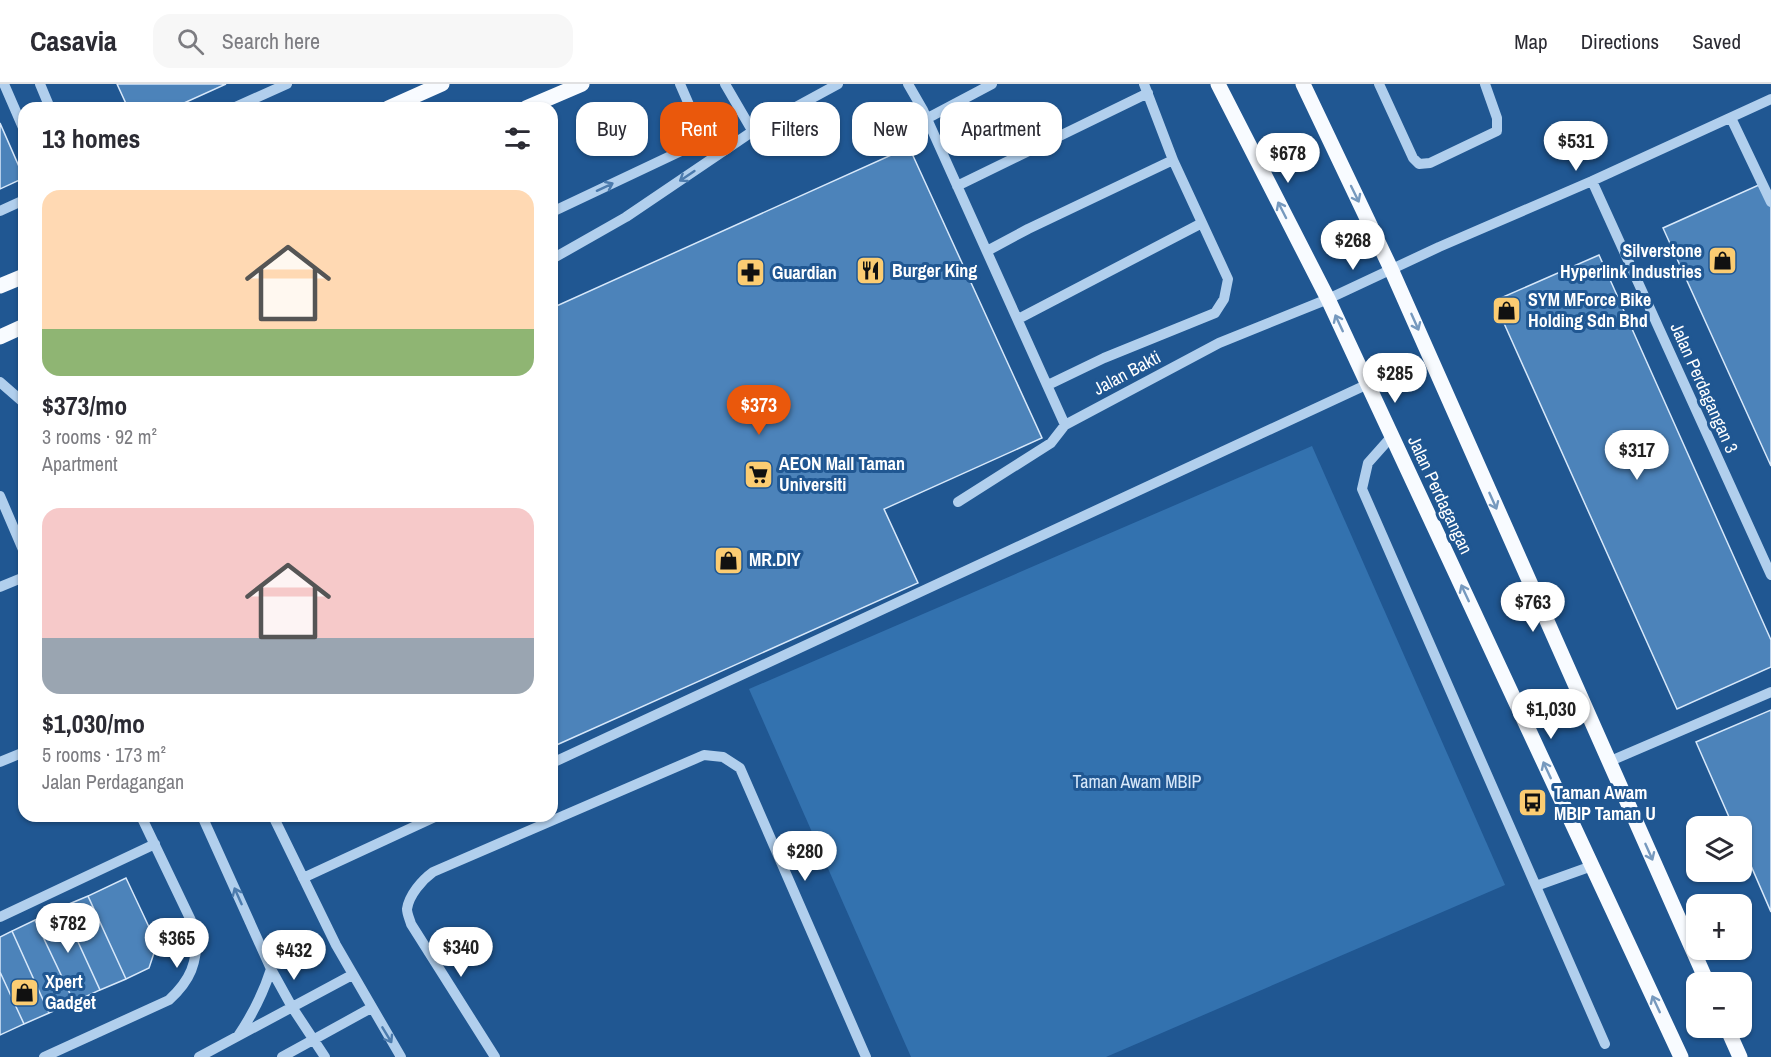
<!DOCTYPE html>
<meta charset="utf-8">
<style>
body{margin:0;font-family:"Archivo Narrow",sans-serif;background:#f7f7f7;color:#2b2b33;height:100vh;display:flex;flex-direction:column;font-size:22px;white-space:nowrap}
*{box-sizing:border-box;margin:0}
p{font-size:20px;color:#7c7c81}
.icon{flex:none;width:33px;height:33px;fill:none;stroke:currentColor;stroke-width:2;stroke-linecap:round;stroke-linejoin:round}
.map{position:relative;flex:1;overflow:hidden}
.side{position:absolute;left:18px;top:18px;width:540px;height:720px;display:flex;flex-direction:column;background:#fff;border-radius:18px;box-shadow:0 2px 4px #0004}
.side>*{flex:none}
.top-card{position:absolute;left:576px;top:18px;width:570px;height:54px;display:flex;gap:12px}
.tools{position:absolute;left:1686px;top:732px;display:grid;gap:12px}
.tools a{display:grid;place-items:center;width:66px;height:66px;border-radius:12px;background:#fff;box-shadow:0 2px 4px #0004;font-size:30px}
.price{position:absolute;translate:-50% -51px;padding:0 14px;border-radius:21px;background:#fff;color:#222;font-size:20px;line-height:39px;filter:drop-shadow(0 2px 3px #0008)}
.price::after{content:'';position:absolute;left:50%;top:36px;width:18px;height:14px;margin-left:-9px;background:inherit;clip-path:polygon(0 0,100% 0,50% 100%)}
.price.on{background:#ea580c;color:#fff}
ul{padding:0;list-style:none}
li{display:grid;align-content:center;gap:12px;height:318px;padding:0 24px}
li span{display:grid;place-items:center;height:186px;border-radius:18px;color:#555}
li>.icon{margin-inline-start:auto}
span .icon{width:108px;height:108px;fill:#fffc;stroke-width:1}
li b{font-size:26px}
h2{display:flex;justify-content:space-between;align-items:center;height:72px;padding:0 24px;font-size:26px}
.chip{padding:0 21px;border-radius:18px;background:#fff;box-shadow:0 2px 4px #0004;font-size:21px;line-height:54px}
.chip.on{background:#ea580c;color:#fff}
header{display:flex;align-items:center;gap:36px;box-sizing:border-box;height:84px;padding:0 30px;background:#fff;border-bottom:2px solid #e1e1e2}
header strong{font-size:28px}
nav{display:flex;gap:33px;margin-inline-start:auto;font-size:21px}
.search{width:420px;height:54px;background:#f7f7f7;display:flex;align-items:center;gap:15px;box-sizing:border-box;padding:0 21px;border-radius:18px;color:#7c7c81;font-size:22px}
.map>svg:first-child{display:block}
</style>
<header>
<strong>Casavia</strong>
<div class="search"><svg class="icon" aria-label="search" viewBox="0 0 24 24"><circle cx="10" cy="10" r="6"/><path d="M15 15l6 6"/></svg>Search here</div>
<nav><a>Map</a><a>Directions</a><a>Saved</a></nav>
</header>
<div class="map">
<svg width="1771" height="973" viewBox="0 0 1771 973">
<rect width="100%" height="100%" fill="#205792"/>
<path fill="#3372af" d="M 1312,362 L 1505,801 L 1106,973 L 911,973 L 749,605 Z"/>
<path fill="#4c83ba" stroke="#d7e8fa" stroke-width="1.5" d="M 117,0 L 226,0 L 173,24 L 128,24 Z
M 0,39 L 24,94 L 0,105 Z
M 909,63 L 1042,354 L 884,425 L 918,499 L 552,663 L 552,224 Z
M 1761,100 L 1771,123 L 1771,382 L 1663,144 Z
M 1599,171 L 1771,556 L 1771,583 L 1677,625 L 1494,217 Z
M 1771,626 L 1771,828 L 1742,761 L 1742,742 L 1733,742 L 1696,658 Z
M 126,794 L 157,860 L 149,884 L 126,895 L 88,812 Z
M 88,812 L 126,895 L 100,906 L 62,823 Z
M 62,823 L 100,906 L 74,918 L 35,836 Z
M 35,836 L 74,918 L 49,929 L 12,847 Z
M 12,847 L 49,929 L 24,940 L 0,888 L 0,853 Z
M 0,888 L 24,940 L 0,951 Z"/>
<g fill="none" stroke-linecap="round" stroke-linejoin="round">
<path stroke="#b1cfed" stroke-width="10" d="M 4,0 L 24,46
M 40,0 L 50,24
M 725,0 L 753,48
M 908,0 L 923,26 L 1065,341
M 1379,0 L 1413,74 L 1419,80 L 1430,79 L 1497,47 L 1497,34 L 1485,0
M 233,24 L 287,0
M 1731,34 L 1771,118
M 926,35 L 992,0
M 1592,97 L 1771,491
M 957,102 L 1148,9
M 0,127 L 24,116
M 552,128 L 698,59 L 697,39 L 680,0
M 987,167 L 1028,145 L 1173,76
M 552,175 L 626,133 L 759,43 L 838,0
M 1018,235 L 1202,139
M 0,298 L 24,319
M 1048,301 L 1104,274 L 1215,229 L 1224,215 L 1228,195 L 1173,76 L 1144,0
M 1392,352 L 1368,379 L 1362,405 L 1605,960
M 0,412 L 24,468
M 958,418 L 1051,359 L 1065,341 L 1219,259 L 1328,215 L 1439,163 L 1592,97 L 1771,15
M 0,503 L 24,493
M 0,678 L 24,668
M 1608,678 L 1771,608
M 552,679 L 1368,300
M 202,732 L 271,885 L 292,923 L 325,973
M 273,732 L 336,861 L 401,973
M 303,794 L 437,732
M 1536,802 L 1592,782
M 0,833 L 155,760
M 238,952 C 253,930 263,910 271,885
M 44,973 L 169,916 C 191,896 197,879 197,849 L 141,732
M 199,973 L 352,891
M 282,973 L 371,924
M 495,973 L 411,840 C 410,836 407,830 407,825 C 409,811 422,796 433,788 L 704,671 L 723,673 L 740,684 L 866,973"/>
<path stroke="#f8fbff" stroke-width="15" d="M 1218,0 L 1328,215 L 1681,973
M 1303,0 L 1391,185 L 1707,898
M 388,24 L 442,0
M 526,24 L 582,0
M 0,202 L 24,192
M 0,253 L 24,242
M 1727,944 L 1740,973"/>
</g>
<defs><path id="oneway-shaft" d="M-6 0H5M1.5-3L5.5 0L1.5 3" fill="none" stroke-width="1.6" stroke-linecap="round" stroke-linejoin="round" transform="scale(1.5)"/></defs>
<g stroke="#4c7bad">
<use href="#oneway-shaft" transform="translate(687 92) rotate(146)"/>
<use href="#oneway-shaft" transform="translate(605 103) rotate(-25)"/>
<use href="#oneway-shaft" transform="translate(238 812) rotate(-114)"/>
<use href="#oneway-shaft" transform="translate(387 951) rotate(59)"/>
</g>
<g stroke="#7699be">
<use href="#oneway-shaft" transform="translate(1355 110) rotate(64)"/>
<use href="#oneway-shaft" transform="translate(1282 126) rotate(-117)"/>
<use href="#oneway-shaft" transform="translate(1415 238) rotate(66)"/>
<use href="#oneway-shaft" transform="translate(1339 239) rotate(-115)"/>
<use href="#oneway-shaft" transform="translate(1493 417) rotate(66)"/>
<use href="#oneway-shaft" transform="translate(1465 509) rotate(-115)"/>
<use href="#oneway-shaft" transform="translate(1547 686) rotate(-115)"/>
<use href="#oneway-shaft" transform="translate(1649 768) rotate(66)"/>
<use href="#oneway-shaft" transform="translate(1656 920) rotate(-115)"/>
</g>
<defs>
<symbol id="shop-square" viewBox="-11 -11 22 22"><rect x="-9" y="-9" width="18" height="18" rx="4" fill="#fbcc72" stroke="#205792"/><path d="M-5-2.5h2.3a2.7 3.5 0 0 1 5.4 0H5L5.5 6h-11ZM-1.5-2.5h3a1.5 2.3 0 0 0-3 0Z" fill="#111"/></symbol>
<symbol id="restaurant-square" viewBox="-11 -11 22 22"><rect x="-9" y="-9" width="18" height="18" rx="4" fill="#fbcc72" stroke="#205792"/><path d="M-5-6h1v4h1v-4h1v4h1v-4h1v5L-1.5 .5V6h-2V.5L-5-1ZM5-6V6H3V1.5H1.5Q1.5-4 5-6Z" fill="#111"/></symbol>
<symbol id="pharmacy-square" viewBox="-11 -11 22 22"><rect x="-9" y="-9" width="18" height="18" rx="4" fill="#fbcc72" stroke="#205792"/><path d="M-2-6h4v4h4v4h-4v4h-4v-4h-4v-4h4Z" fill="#111"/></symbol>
<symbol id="supermarket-square" viewBox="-11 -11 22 22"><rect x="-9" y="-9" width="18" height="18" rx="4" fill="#fbcc72" stroke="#205792"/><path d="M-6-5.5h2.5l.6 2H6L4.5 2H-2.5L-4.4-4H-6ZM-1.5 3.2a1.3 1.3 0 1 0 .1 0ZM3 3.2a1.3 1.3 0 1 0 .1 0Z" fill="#111"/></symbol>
<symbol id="bus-square" viewBox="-11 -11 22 22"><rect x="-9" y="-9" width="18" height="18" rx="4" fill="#fbcc72" stroke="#205792"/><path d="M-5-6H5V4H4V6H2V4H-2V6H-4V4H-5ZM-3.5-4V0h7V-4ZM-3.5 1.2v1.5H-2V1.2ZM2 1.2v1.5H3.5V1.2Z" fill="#111"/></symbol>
</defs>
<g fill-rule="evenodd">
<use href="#shop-square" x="1706" y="160" width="33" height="33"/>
<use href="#restaurant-square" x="854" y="170" width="33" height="33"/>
<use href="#pharmacy-square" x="734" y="172" width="33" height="33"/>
<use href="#shop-square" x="1490" y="210" width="33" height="33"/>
<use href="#supermarket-square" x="742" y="374" width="33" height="33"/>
<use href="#shop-square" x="712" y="460" width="33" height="33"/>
<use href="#bus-square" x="1516" y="702" width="33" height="33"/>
<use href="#shop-square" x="8" y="892" width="33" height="33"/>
</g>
<g text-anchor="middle" stroke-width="6" stroke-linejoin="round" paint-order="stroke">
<g font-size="18" font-weight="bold" fill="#fff" stroke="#205792" text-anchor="start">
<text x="1702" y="173" text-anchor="end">Silverstone<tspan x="1702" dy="21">Hyperlink Industries</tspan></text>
<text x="892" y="193">Burger King</text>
<text x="772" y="195">Guardian</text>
<text x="1528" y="222">SYM MForce Bike<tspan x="1528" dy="21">Holding Sdn Bhd</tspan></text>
<text x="779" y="386">AEON Mall Taman<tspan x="779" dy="21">Universiti</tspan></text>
<text x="749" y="482">MR.DIY</text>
<text x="1554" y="715">Taman Awam<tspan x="1554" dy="21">MBIP Taman U</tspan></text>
<text x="45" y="904">Xpert<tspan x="45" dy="21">Gadget</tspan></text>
</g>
<g font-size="18" fill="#fff" stroke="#205792">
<text transform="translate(1127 289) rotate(-28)" y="6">Jalan Bakti</text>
<text transform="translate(1704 304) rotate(66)" y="6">Jalan Perdagangan 3</text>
<text transform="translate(1440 411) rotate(65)" y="6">Jalan Perdagangan</text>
</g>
<g font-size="18" fill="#d7e8fa" stroke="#205792">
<text x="1137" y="704">Taman Awam MBIP</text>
</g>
</g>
</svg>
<div class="tools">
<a><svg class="icon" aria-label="layers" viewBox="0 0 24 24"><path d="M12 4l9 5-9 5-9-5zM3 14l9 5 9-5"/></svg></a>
<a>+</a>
<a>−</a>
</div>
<b class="price" style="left:1576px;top:88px">$531</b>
<b class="price" style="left:1288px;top:100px">$678</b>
<b class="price" style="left:1353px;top:187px">$268</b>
<b class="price" style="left:1395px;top:320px">$285</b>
<b class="price on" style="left:759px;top:352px">$373</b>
<b class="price" style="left:1637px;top:397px">$317</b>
<b class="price" style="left:1533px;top:549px">$763</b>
<b class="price" style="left:1551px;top:656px">$1,030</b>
<b class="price" style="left:805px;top:798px">$280</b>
<b class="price" style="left:68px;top:870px">$782</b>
<b class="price" style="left:177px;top:885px">$365</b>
<b class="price" style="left:461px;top:894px">$340</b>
<b class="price" style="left:294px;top:897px">$432</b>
<div class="top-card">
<a class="chip">Buy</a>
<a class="chip on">Rent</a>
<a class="chip">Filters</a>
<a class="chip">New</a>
<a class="chip">Apartment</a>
</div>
<section class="side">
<h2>13 homes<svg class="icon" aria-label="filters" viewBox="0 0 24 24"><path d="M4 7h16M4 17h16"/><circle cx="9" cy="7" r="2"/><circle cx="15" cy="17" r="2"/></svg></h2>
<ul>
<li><span style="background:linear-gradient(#ffd9b3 75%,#8fb573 0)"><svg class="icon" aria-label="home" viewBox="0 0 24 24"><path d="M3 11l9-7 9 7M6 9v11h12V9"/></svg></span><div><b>$373/mo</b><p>3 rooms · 92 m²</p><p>Apartment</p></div></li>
<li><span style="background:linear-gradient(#f6c9c9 70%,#9aa5b1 0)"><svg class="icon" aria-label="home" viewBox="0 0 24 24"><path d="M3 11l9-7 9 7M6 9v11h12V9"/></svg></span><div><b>$1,030/mo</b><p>5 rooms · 173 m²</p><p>Jalan Perdagangan</p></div></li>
</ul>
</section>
</div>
